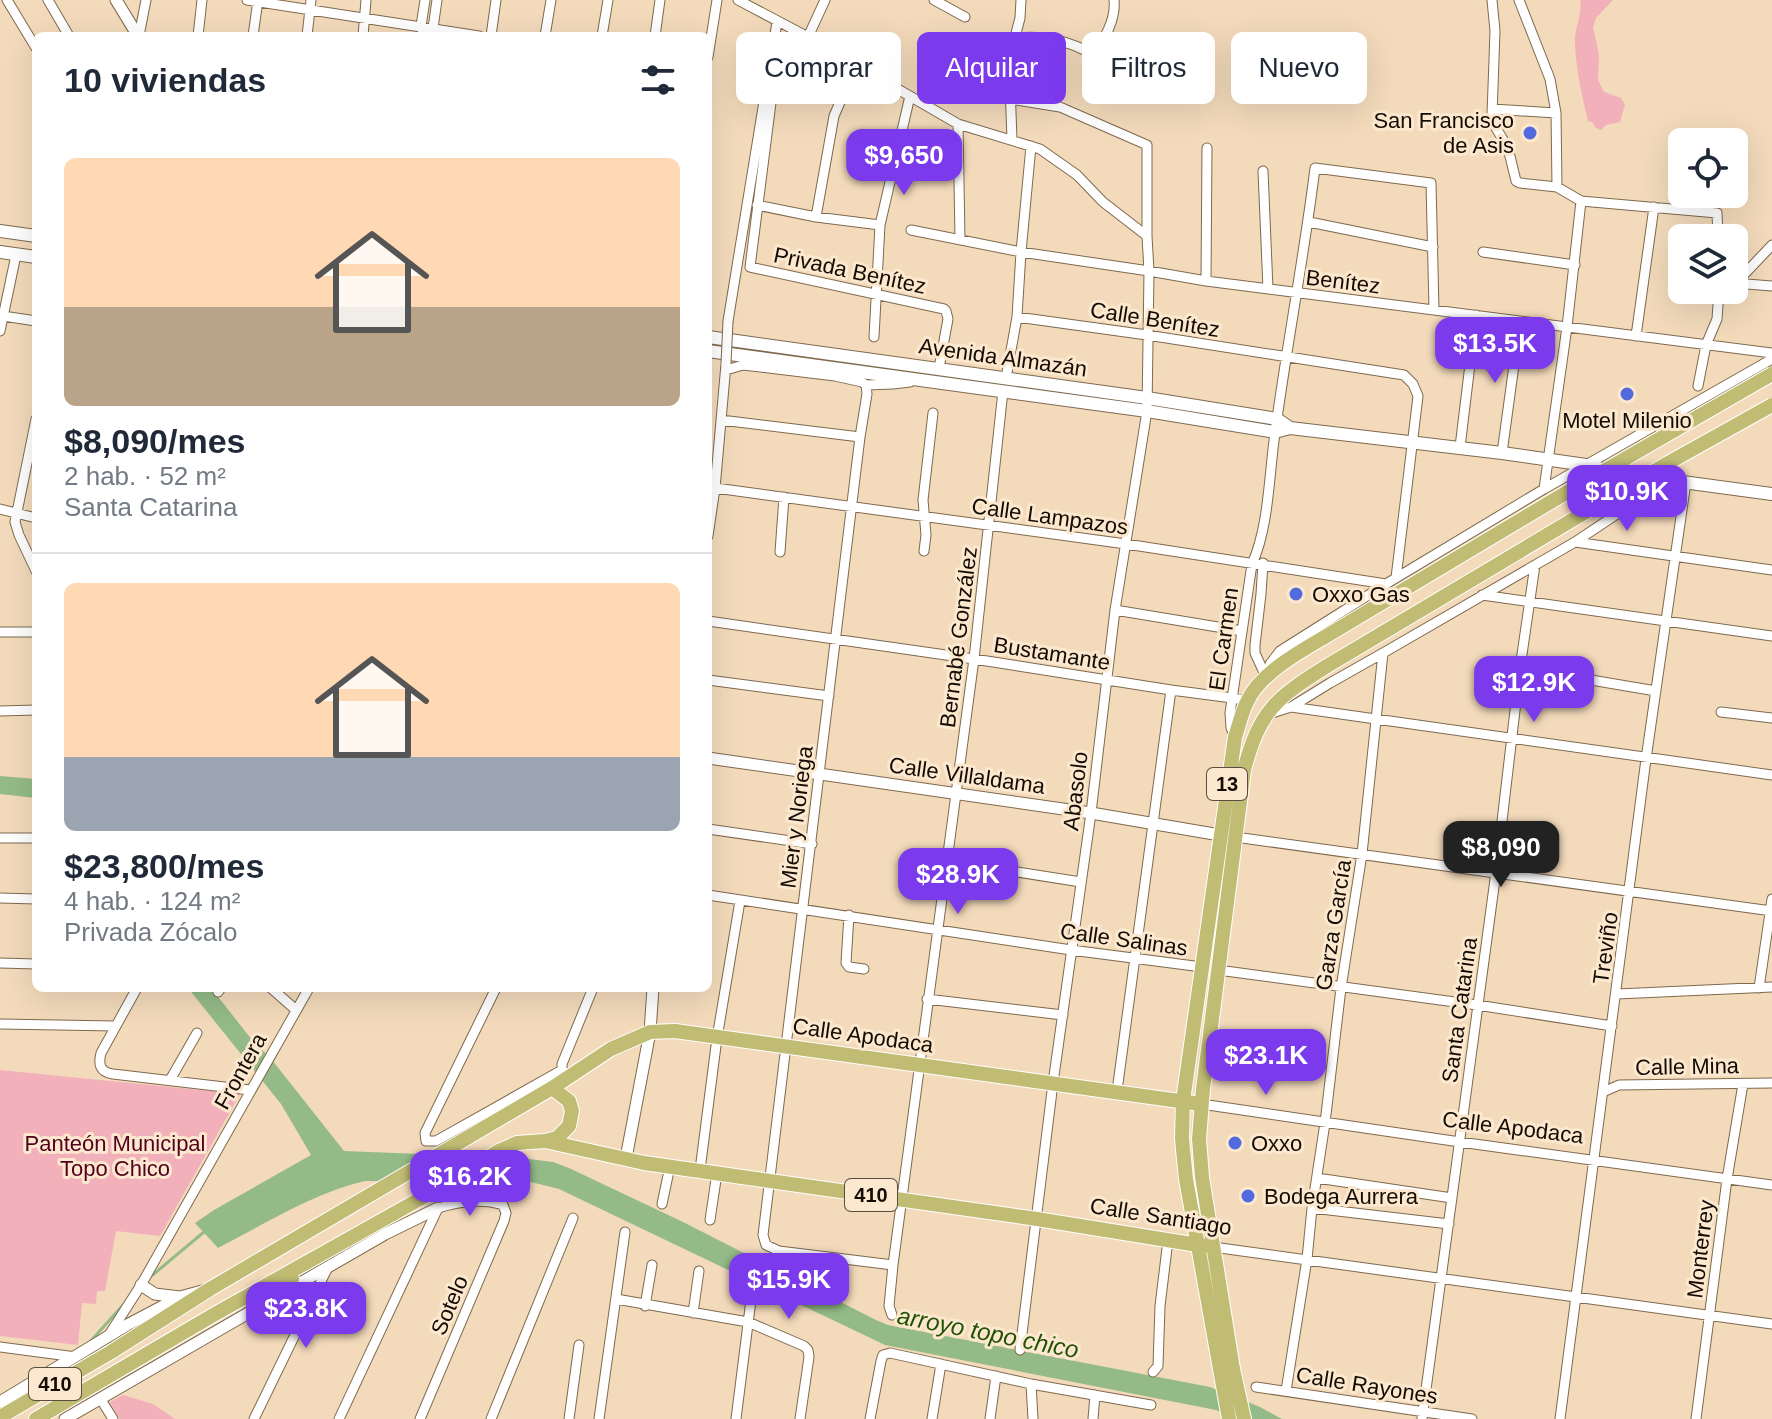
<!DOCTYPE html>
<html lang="es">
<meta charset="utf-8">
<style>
body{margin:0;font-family:Helvetica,sans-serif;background:#f2f2f3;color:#1f2937;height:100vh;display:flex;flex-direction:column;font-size:30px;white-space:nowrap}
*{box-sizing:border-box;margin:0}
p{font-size:26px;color:#747a83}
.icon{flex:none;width:44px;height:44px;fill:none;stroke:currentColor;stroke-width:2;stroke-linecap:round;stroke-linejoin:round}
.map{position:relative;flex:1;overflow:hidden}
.panel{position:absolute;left:32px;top:32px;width:680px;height:960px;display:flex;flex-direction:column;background:#fff;border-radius:12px;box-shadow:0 8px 32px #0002}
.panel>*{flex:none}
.hud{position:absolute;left:736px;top:32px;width:760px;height:72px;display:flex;gap:16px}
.buttons{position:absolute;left:1668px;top:128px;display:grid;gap:16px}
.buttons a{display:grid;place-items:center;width:80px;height:80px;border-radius:12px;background:#fff;box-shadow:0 8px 32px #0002;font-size:40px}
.price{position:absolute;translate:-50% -68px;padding:0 18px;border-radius:16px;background:#7c3aed;color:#fff;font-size:26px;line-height:52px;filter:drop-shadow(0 2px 4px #0008)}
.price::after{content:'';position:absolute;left:50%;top:48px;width:24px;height:18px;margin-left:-12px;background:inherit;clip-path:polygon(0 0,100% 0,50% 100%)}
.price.on{background:#222;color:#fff}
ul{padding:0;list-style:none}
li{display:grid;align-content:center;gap:16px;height:424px;padding:0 32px}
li+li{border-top:2px solid #e0e1e3}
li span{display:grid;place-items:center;height:248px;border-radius:12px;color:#555}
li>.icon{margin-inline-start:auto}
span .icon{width:144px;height:144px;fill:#fffc;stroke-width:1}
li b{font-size:34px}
h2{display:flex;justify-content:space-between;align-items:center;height:96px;padding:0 32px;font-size:34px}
.pill{padding:0 28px;border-radius:12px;background:#fff;box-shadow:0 8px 32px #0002;font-size:28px;line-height:72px}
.pill.on{background:#7c3aed;color:#fff}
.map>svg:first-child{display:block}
</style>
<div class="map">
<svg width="1772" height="1419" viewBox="0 0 1772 1419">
<rect width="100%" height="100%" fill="#f3dabb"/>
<path fill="#f2b0ba" d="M 1580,0 L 1613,0 L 1596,18 L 1593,27 L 1599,55 L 1598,80 L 1604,92 L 1621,98 L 1625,104 L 1620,122 L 1606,125 L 1601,130 L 1596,128 L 1592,122 L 1588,121 C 1582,96 1576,70 1575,44 C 1574,27 1583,15 1580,0 Z
M 0,1070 L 240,1094 L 160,1236 L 116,1231 L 105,1291 L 97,1291 L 96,1304 L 82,1303 L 78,1345 L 0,1336 Z
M 123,1395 L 153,1404 L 175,1419 L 120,1419 L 110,1402 Z"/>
<path fill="#94bb87" d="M 0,776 L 36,779 L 36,798 L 0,794 Z
M 188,988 L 211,988 L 249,1036 L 272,1060 L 344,1151 L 521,1158 L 553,1162 L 569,1168 L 683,1222 L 876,1320 L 888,1325 L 1210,1387 L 1260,1407 L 1282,1419 L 1235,1419 L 1216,1410 L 885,1345 L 559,1189 L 531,1182 L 365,1181 C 313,1193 265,1224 218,1248 L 195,1223 L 214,1210 L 311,1155 L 281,1104 Z"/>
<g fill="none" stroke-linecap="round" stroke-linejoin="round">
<path stroke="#94bb87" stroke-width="3" d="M 149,1278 L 204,1232
M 89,1343 L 124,1304"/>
<defs>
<path id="minor" d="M 7,0 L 36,48
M 48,0 L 69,36
M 247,0 L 479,36
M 738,0 L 808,37 L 958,124 L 1040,149 L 1077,175 L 1103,202 L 1147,236
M 934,0 L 965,17
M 1492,0 L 1495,31 L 1492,115 L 1493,123 L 1508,148 L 1516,181 L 1520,183 L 1557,187 L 1581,201 L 1717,213 L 1718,238
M 1519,0 L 1550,79 L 1556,113 L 1557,187
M 423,32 L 421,26 L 425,0
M 139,36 L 146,0
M 198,36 L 202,0
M 253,36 L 258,0
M 307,36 L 311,0
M 363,36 L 366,0
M 429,36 L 433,28 L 437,0
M 491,36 L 496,0
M 545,36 L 551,0
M 602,36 L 608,0
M 655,36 L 660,0
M 808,37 L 825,0
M 971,48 C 986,45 1001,39 1016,38 C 1042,35 1068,41 1091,53 C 1105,42 1116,18 1114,0
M 708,57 L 717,0
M 766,84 L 771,89 L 772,95 L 750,267 L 944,309 L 946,311 L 948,319 L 939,368
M 1011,99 L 1060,107 L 1147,145 L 1147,236 L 1149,271 L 1147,411 L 1115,610 L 1091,813 L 1053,1083 L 1020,1350
M 1492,109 L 1556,113
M 958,124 L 960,239
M 1012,139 L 1009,60 L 1020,18 L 1021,0
M 1263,171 L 1268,289
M 757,205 L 816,217 L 880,225
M 816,217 L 834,116 L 856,65
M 1309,222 L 1433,247
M 911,230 L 1021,252 L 1149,271 L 1206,281 L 1772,353
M 1483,252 L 1575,265
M 1206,281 L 1207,148
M 1734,283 L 1772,286
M 1736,283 L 1772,245
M 3,316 L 36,321
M 1017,317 L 1147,335 L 1404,375 L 1413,384 L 1418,396 L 1396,578
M 728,321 L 777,22
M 0,331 L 16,255
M 1636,336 L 1654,207
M 874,337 L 880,225 L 910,96
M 726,370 L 743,365 L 835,376 L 862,382 L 866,385 L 867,394 L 860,437 L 763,1235 L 766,1245 L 779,1251 L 893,1265
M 1006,378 L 1017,317 L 1021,252 L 1031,146
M 866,385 L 893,384 L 910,382
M 1698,386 L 1706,345 L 1717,319 L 1719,290
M 36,419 L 15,522 L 19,535 L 36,571
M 721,420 L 860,437
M 1460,447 L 1476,315
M 1502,453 L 1520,321
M 1591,477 C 1608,483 1617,494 1620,512
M 708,487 L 1126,544 L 1386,584
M 1544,489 L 1567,327 L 1581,201
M 0,509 L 36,518
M 708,536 L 715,488 L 726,364
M 1575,542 L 1772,570
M 924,551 L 926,535 L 923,500 L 933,413
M 780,552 L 784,497
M 1263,563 L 1261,594 L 1255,645 L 1255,653 L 1266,677
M 1482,595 L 1772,636
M 1115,610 L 1242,631
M 708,621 L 974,659 L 1171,690 L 1248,700
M 0,632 L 36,632
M 1520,668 L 1656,691
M 1268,675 L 1270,664 L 1280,651 L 1386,584 L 1544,489 L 1772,359
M 708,680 L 829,696
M 1291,707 L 1772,775
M 0,711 L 36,710
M 1721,712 L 1772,718
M 1269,714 L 1291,707 L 1330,683 L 1383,653 L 1575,542 L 1620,512 L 1674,481
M 1235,737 L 1231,728 L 1230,713 L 1252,564 C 1269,527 1269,474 1275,433 C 1287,344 1304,257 1315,168 L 1431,183 L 1434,310
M 708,829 L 812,844
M 1235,837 L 1772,911
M 0,838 L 36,838
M 947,861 L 1081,882
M 708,895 L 1071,950 L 1202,967
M 0,898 L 36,899
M 849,915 L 846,963 L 849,967 L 864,969
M 0,963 L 36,964
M 1218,970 L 1477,1005 L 1612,1026
M 137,988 L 101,1053 C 98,1065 100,1072 113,1074 L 250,1090
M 271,988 L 296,1010
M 496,988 L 425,1133 L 426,1141 L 436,1141 L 562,1070
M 1759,988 L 1772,899
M 218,992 L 221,988
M 1617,994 L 1772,987
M 927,999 L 1063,1015
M 0,1024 L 115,1026
M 565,1073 L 562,1070 L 562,1064 L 593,988
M 170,1080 L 197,1033
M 1117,1091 L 1171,690
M 1603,1092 L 1619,1085 L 1772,1083
M 1201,1104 L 1460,1142 L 1772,1185
M 700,1170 L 717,1038 L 740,901
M 1317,1178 L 1452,1198
M 662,1204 L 670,1166
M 1312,1208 L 1449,1224
M 710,1220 L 717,1173
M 1213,1247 L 1772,1324
M 616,1299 L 748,1322 L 804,1346 L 808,1350 L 809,1357 L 800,1419
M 645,1306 L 652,1265
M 693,1313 L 699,1271
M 892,1315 L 889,1306 L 893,1265 L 974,659 L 1003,391
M 109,1335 L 141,1285 L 309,988
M 0,1347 L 76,1357
M 1153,1372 L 1158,1366 L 1160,1306 L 1168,1240
M 1031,1384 L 1033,1419
M 1256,1387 L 1472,1419
M 1286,1391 L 1307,1259 L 1312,1208 L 1325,1123 L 1341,988 L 1362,854 L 1383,653
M 100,1398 L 113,1419
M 254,1419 L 328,1267
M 339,1419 L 438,1208 C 459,1202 481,1198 503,1205 L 506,1213 L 504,1221 L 420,1419
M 491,1419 L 573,1218
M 569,1419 L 579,1345
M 599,1419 L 625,1232
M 736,1419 L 751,1300
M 870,1419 L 881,1361 L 883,1355 L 890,1353 L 1031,1384 L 1151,1405
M 932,1419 L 941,1364
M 990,1419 L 996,1376
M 1093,1419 L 1095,1395
M 1422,1419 L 1496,872 L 1520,668 L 1535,565
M 1560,1419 L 1646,759 L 1686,482
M 1696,1419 L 1727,1179 L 1743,1084"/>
<path id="tertiary" d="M 116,0 L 138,36
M 708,758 L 1091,813 L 1220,835
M 626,1158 L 650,1032 L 653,988
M 141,1285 L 155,1294 L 180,1297
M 0,1402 L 127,1325 L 180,1297 L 202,1291
M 65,1419 L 385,1234 L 438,1208"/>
<path id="secondary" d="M 0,231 L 36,236
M 0,252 L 36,257
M 708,337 L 1147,398 L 1277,419 L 1290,428
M 708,351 L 1147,411 L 1275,432 L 1290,428 L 1502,453 L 1586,465 L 1631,475 L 1772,494"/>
<path id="primary" d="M 545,1141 L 644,1163 L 1037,1219 L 1204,1246
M 267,1303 L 273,1293 L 292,1279
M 0,1417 L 111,1352 L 210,1289 L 552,1088 L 611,1049 L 650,1032 L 675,1031 L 1201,1104
M 36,1419 L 215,1314 L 434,1191 L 499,1151 L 517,1143 L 545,1141 L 557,1138 L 569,1126 L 572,1111 L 569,1101 L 552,1088
M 1229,1419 L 1186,1179 L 1182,1139 L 1183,1101 L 1235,737 C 1239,725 1242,711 1248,700 C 1260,674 1299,652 1323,638
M 1244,1419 L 1233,1369 L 1202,1177 L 1199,1139 L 1203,1089 L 1244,770 C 1260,710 1276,698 1327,666"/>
</defs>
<use href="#minor" stroke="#7f694d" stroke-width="11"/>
<use href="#tertiary" stroke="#7f694d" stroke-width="13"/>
<use href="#secondary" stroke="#7f694d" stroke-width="14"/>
<use href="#primary" stroke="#fff" stroke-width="16"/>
<use href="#minor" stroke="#fff" stroke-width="9"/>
<use href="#tertiary" stroke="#fff" stroke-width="11"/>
<use href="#secondary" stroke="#fff" stroke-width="12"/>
<use href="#primary" stroke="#c1bc73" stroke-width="14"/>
<defs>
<path id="minor-bridge" d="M 726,363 L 728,321"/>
<path id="primary-bridge" d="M 1323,638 L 1564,494 L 1772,374
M 1327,666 L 1668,463 L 1772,405"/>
</defs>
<use href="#minor-bridge" stroke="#7f694d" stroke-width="11" stroke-linecap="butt"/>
<use href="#primary-bridge" stroke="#fff" stroke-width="16" stroke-linecap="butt"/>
<use href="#minor-bridge" stroke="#fff" stroke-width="9"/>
<use href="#primary-bridge" stroke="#c1bc73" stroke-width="14"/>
</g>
<g fill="#536adf" stroke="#fce8cf" stroke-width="3">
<circle cx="1530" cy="133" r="8"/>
<circle cx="1627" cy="394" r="8"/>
<circle cx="1296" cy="594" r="8"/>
<circle cx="1235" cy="1143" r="8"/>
<circle cx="1248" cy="1196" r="8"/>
</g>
<g text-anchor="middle" stroke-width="6" stroke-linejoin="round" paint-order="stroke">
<g fill="#fce8cf" stroke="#5a4e40" stroke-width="2">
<rect x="1207" y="768" width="40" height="32" rx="6"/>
<rect x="845" y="1179" width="52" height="32" rx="6"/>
<rect x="29" y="1368" width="52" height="32" rx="6"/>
</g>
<g font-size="20" font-weight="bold" fill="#140c03">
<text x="1227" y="791">13</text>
<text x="871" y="1202">410</text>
<text x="55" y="1391">410</text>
</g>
<g font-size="22" fill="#140c03" stroke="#fce8cf" text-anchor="start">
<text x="1514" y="128" text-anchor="end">San Francisco<tspan x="1514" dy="25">de Asis</tspan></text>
<text x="1627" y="428" text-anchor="middle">Motel Milenio</text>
<text x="1312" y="602">Oxxo Gas</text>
<text x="1251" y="1151">Oxxo</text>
<text x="1264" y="1204">Bodega Aurrera</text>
</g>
<g font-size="22" fill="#140c03" stroke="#fce8cf">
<text transform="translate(850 270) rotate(12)" y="8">Privada Benítez</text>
<text transform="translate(1343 281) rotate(7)" y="8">Benítez</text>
<text transform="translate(1155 319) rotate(9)" y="8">Calle Benítez</text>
<text transform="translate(1003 357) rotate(8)" y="8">Avenida Almazán</text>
<text transform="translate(1050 516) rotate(8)" y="8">Calle Lampazos</text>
<text transform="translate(958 637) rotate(-83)" y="8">Bernabé González</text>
<text transform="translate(1223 639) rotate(-82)" y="8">El Carmen</text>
<text transform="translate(1052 653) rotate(9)" y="8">Bustamante</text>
<text transform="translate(967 775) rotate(8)" y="8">Calle Villaldama</text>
<text transform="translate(1075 791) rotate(-83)" y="8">Abasolo</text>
<text transform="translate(796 817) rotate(-83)" y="8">Mier y Noriega</text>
<text transform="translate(1333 925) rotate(-81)" y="8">Garza García</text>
<text transform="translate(1124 939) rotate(8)" y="8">Calle Salinas</text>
<text transform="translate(1605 948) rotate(-82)" y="8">Treviño</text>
<text transform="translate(1459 1010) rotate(-82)" y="8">Santa Catarina</text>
<text transform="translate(863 1035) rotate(8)" y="8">Calle Apodaca</text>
<text transform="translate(1687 1066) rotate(-1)" y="8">Calle Mina</text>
<text transform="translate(240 1071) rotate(-61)" y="8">Frontera</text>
<text transform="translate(1513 1127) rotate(7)" y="8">Calle Apodaca</text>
<text transform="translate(1161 1216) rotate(9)" y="8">Calle Santiago</text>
<text transform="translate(1700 1249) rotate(-83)" y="8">Monterrey</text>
<text transform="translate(449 1305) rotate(-67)" y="8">Sotelo</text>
<text transform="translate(1367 1385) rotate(9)" y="8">Calle Rayones</text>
</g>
<g font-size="22" fill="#52001d" stroke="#fce8cf">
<text x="115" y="1151">Panteón Municipal<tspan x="115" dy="25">Topo Chico</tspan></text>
</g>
<g font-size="24" font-style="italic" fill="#215206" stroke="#fce8cf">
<text transform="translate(988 1333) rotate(11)" y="8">arroyo topo chico</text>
</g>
</g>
</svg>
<div class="buttons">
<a><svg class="icon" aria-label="locate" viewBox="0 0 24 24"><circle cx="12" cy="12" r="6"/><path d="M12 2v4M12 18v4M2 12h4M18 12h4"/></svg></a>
<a><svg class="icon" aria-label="layers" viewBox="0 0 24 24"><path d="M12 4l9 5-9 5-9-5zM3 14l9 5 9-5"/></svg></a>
</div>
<b class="price" style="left:904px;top:197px">$9,650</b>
<b class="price" style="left:1495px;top:385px">$13.5K</b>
<b class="price" style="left:1627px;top:533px">$10.9K</b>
<b class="price" style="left:1534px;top:724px">$12.9K</b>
<b class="price on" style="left:1501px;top:889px">$8,090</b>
<b class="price" style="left:958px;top:916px">$28.9K</b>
<b class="price" style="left:1266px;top:1097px">$23.1K</b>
<b class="price" style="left:470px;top:1218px">$16.2K</b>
<b class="price" style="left:789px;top:1321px">$15.9K</b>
<b class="price" style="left:306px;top:1350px">$23.8K</b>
<div class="hud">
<a class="pill">Comprar</a>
<a class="pill on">Alquilar</a>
<a class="pill">Filtros</a>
<a class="pill">Nuevo</a>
</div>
<section class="panel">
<h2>10 viviendas<svg class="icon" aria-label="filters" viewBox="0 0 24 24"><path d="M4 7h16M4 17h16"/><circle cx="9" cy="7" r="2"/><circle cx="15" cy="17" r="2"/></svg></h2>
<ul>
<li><span style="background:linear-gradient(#ffd9b3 60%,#b9a48a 0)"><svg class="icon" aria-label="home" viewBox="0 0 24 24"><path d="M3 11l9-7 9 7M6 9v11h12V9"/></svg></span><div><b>$8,090/mes</b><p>2 hab. · 52 m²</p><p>Santa Catarina</p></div></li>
<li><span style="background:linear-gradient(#ffd9b3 70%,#9aa5b1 0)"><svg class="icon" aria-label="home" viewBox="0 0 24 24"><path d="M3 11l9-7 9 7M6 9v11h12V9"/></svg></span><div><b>$23,800/mes</b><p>4 hab. · 124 m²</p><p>Privada Zócalo</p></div></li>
</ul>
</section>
</div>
